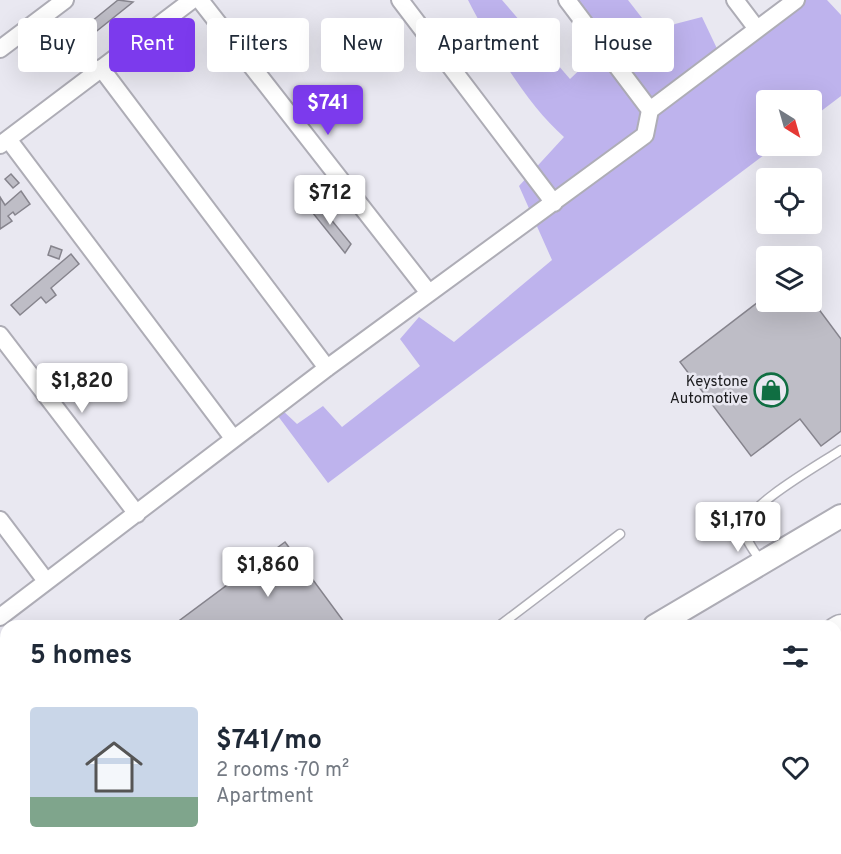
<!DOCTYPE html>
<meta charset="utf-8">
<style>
body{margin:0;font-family:Overpass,sans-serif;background:#f2f2f3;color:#1f2937;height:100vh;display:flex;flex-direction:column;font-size:22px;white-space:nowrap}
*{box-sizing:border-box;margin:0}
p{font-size:20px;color:#747a83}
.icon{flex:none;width:33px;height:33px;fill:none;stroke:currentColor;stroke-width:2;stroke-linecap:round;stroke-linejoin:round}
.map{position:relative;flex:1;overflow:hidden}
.details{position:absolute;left:0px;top:620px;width:842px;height:236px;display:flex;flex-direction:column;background:#fff;border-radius:18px 18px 0 0;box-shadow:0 6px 24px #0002}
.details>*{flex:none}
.hud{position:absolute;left:18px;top:18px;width:806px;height:54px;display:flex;gap:12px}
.needle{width:39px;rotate:143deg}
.tools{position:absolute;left:756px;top:90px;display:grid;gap:12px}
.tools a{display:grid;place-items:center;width:66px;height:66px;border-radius:6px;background:#fff;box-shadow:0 6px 24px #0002;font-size:30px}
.price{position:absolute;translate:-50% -51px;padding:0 14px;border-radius:6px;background:#fff;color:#222;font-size:20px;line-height:39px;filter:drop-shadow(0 2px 3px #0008)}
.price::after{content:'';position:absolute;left:50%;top:36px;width:18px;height:14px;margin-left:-9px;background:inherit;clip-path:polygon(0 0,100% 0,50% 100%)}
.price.selected{background:#7c3aed;color:#fff}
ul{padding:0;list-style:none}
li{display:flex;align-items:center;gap:18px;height:150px;padding:0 30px}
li+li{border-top:2px solid #e0e1e3}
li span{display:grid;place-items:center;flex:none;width:168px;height:120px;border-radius:6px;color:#555}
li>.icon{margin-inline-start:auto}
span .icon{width:72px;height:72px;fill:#fffc;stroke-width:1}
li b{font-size:26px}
h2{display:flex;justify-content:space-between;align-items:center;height:72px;padding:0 30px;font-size:26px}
.chip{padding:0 21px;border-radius:6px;background:#fff;box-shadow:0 6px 24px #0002;font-size:21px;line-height:54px}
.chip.selected{background:#7c3aed;color:#fff}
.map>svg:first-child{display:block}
</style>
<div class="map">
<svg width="841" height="854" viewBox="0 0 841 854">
<rect width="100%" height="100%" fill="#e9e8f1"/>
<path fill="#beb3ed" d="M 468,0 L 502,0 L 570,79 L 609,42 L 576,0 L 628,0 L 656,36 L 675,24 L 702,17 L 721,57 L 799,0 L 827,0 L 841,15 L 841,96 L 812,118 L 812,100 L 766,100 L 766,146 L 776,146 L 328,483 L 275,412 L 280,408 L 297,424 L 323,406 L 342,427 L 420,366 L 400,339 L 419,317 L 454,342 L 552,260 L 519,186 L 564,137 C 528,106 490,43 468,0 Z"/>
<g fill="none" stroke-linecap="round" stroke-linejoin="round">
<path stroke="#978ac7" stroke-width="5" d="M 299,854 L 308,849"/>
</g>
<path fill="#bebdc6" stroke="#86848d" stroke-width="1.5" d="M 118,0 L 133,2 L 88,38 L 81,30 Z
M 11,174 L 19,183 L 13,188 L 5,179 Z
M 21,191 L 30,204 L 15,215 L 13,212 L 8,216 L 12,221 L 0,229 L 0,197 L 5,205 Z
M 316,201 L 351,244 L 345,253 L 308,207 Z
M 51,246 L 62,250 L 59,259 L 48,255 Z
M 71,254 L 79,264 L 51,288 L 56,295 L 46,303 L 41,297 L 20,315 L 11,305 Z
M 766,296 L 766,302 L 812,300 L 841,339 L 841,431 L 821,446 L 800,419 L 751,456 L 680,362 Z
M 285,542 L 347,626 L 172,626 Z"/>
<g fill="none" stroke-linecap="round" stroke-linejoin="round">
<defs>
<path id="lane" d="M 761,562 C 756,553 744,539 744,528 C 745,506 822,463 841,450
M 499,626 L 620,534
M 0,734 L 6,729
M 132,854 L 138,849"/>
<path id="street" d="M 200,0 L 429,293
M 400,0 L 554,203
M 735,0 L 757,29
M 0,49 L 65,0
M 101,68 L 327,368
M 650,110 L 796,0
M 8,139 L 233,438
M 0,145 L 192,0
M 0,335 L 137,514
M 0,520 L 46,581
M 0,617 L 327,368 L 645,135 L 650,110 L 567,0"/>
<path id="secondary" d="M 655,626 L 841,516
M 258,854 L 267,849
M 341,854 L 346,849"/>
<path id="highway" d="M 836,633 L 841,630
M 836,744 L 841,740
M 836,806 L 841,802
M 460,854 L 468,849
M 676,854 L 683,849
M 766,854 L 773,849"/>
</defs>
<use href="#lane" stroke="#aeadb6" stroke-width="11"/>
<use href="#street" stroke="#aeadb6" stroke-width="20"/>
<use href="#secondary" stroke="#aeadb6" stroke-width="26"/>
<use href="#highway" stroke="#aeadb6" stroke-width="33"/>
<use href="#lane" stroke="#fff" stroke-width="8"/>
<use href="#street" stroke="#fff" stroke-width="16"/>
<use href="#secondary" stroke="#fff" stroke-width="22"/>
<use href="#highway" stroke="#fff" stroke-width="30"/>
</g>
<defs>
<symbol id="shop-ring" viewBox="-11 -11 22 22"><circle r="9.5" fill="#e9e8f1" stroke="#106e42" stroke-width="1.5"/><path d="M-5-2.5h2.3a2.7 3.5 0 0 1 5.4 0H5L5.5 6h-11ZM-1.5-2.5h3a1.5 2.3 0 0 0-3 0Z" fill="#106e42"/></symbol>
</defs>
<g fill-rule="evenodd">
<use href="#shop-ring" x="752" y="371" width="38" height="38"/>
</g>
<g text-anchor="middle" stroke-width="5" stroke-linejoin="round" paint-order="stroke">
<g font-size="15" fill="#1b1b1e" stroke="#e9e8f1" text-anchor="end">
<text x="748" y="386">Keystone<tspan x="748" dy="17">Automotive</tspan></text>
</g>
</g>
</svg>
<div class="tools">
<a><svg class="needle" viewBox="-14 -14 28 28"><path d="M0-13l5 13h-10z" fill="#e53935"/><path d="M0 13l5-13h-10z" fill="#747a83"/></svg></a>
<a><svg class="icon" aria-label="locate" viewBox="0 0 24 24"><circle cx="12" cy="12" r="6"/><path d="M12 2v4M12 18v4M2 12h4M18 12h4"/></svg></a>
<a><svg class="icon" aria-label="layers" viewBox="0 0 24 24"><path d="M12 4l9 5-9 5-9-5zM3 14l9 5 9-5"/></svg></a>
</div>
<b class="price selected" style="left:328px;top:136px">$741</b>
<b class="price" style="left:330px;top:226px">$712</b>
<b class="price" style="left:82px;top:414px">$1,820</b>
<b class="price" style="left:738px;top:553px">$1,170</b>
<b class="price" style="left:268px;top:598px">$1,860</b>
<div class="hud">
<a class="chip">Buy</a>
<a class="chip selected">Rent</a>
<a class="chip">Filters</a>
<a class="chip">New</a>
<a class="chip">Apartment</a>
<a class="chip">House</a>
</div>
<section class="details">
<h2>5 homes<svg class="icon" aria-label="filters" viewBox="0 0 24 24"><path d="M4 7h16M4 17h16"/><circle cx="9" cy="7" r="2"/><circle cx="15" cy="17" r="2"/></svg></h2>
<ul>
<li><span style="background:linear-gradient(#c9d6e8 75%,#7fa58c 0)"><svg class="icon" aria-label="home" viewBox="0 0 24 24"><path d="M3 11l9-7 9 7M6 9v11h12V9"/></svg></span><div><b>$741/mo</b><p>2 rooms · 70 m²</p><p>Apartment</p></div><svg class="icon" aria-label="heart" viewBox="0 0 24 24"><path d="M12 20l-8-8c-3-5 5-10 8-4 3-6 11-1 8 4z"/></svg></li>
</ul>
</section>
</div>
